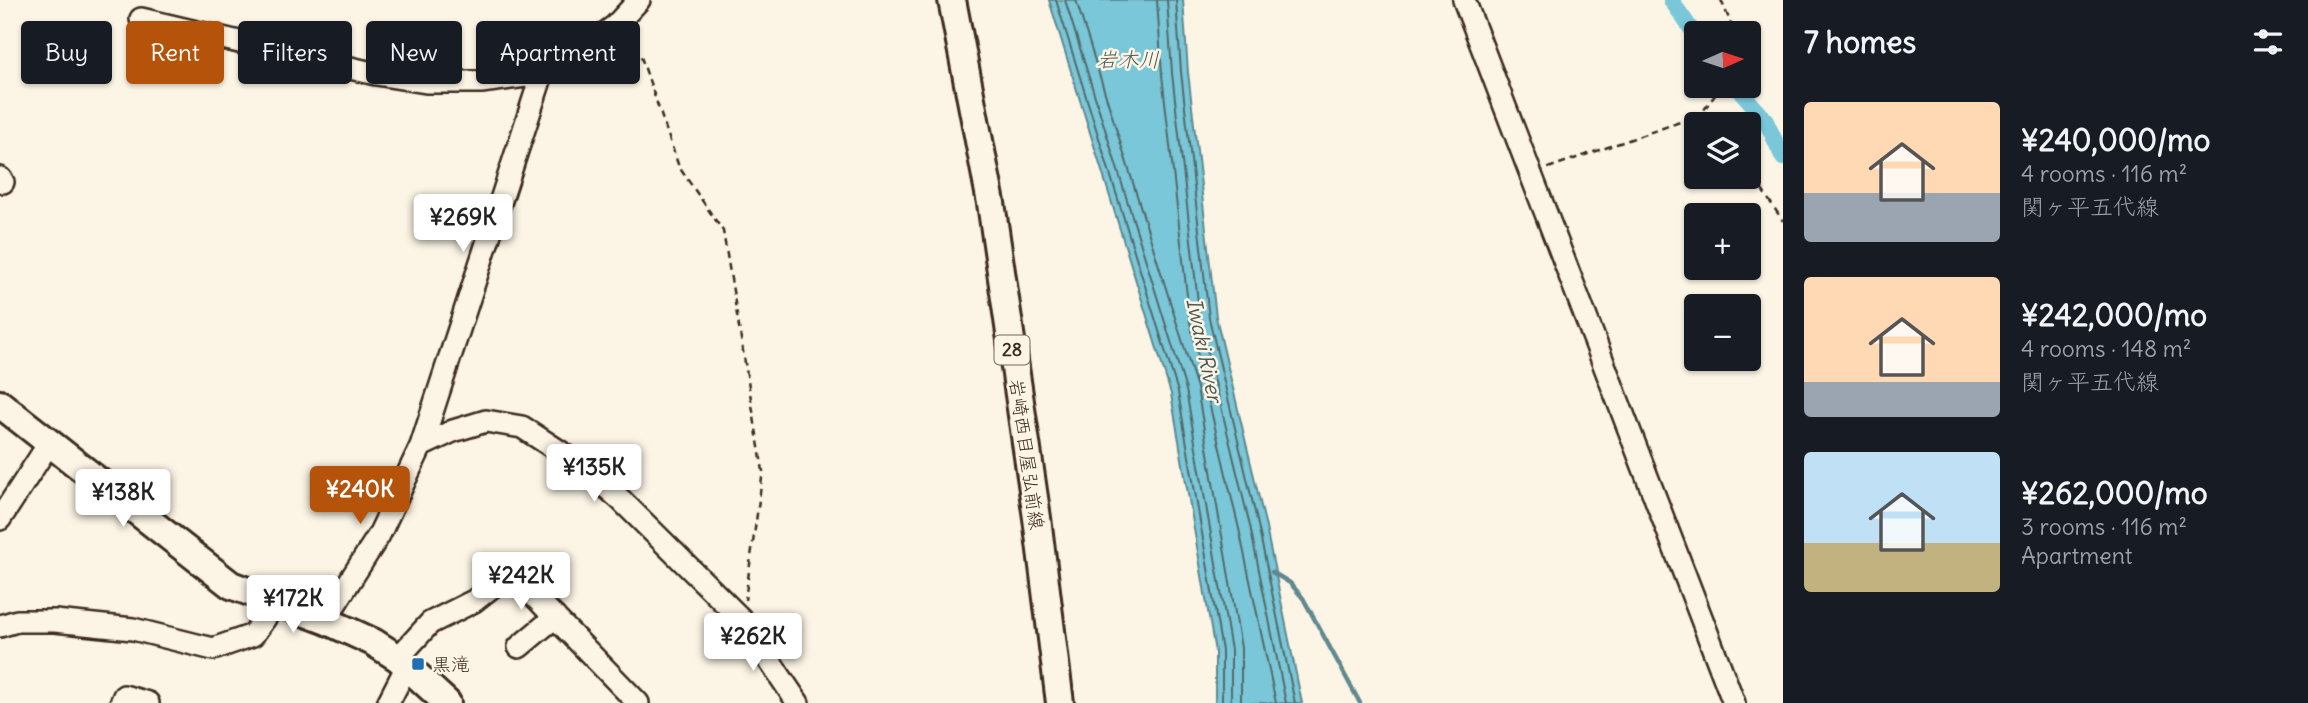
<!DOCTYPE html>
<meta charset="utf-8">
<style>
body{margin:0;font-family:Delius,"Klee One",sans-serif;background:#242831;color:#f1f3f6;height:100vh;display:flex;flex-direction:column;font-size:26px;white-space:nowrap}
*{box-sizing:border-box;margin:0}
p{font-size:23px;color:#9ea1a6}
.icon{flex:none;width:38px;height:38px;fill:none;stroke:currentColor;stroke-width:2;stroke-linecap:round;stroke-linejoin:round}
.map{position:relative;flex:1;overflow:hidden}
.side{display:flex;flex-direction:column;background:#171b24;width:525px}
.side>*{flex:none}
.hud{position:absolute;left:21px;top:21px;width:665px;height:63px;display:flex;gap:14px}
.needle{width:46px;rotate:87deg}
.controls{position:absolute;left:1684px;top:21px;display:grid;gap:14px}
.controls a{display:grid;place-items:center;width:77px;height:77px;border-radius:7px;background:#171b24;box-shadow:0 2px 5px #0004;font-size:35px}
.price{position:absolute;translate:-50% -60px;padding:0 16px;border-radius:7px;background:#fff;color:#222;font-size:23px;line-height:46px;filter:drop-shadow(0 2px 4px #0008)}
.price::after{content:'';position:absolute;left:50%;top:42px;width:21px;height:16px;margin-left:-10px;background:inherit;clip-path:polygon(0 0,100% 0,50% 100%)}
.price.active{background:#b45309;color:#fff}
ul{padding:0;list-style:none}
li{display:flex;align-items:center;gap:21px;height:175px;padding:0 21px}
li span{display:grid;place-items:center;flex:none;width:196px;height:140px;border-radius:7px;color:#555}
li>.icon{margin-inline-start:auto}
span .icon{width:84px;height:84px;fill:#fffc;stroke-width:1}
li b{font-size:30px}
h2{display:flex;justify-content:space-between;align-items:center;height:84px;padding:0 21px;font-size:30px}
.tag{padding:0 24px;border-radius:7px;background:#171b24;box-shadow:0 2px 5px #0004;font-size:24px;line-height:63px}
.tag.active{background:#b45309;color:#fff}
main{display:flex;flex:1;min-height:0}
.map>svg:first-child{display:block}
</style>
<main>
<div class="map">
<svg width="1783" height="703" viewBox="0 0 1783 703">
<rect width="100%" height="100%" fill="#fcf5e5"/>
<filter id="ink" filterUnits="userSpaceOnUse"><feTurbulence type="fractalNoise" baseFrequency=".0143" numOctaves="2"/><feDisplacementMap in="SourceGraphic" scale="14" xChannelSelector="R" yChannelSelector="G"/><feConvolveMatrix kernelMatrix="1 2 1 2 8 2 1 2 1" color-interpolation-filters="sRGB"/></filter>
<g filter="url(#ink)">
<path fill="#79c7d8" stroke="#60888e" stroke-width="2" d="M 1049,0 L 1183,0 L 1188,72 L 1216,317 L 1265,523 L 1302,703 L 1215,703 L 1215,652 L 1171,394 Z"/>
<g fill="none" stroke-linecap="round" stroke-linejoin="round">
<path stroke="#546968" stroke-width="2" d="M 1056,0 L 1178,392 L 1222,651 L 1222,703
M 1065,0 L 1186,390 L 1231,650 L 1231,703
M 1076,0 L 1197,388 L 1241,648 L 1241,703
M 1157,0 L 1162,75 L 1190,322 L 1239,529 L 1276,703
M 1167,0 L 1172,73 L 1200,320 L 1250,526 L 1286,703
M 1176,0 L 1181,72 L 1209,318 L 1258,525 L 1295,703"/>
<path stroke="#60888e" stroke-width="4.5" d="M 1272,572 L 1290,583 L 1303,598 L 1360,703"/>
<path stroke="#79c7d8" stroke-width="16" d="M 1671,0 L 1696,36
M 1736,86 L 1765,119 L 1783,158"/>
<defs>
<path id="minor" d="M 1464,0 L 1734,703
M 141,19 L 376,74 L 426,82 L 481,82 L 542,74 L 572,57 L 615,26 L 639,0
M 0,178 L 3,182
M 421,446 L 453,431 L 486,421 L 522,427 L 582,466 L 621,500 L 742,620 L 798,703
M 0,519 L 50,442
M 325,620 L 379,535 L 421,446 L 542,74
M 0,626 L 17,621 L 55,621 L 133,629 L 213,649 L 253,635 L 275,604
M 519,647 L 555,617
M 398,658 L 430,623 L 474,601 L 511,572 L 638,703
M 121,703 L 124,696 L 148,703
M 388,703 L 407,666"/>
<path id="major" d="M 952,0 L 991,203 L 1037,518 L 1060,703
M 0,404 L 231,585 L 325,620 L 373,642 L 398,658 L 447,703"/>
</defs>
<use href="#minor" stroke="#3b2a1e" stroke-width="26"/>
<use href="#major" stroke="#3b2a1e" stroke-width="32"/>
<path stroke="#3b2a1e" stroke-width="2.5" stroke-dasharray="7 5" stroke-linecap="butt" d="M 1721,0 L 1735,33
M 621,44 L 640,54 L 679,167 L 723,231 L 763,471 L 745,600
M 1700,115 L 1708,124
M 1548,168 L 1700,115 L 1722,86
M 1748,169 L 1783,221"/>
<use href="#minor" stroke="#fcf5e5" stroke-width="21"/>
<use href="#major" stroke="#fcf5e5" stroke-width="26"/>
</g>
</g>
<rect fill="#1f6fb2" stroke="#fcf5e5" stroke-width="2.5" x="411" y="657" width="14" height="14" rx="3.5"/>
<g text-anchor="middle" stroke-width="5" stroke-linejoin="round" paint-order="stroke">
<rect fill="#fcf5e5" stroke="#75675a" stroke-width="2" x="994.5" y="335.5" width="35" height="29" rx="5"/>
<g font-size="18" font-weight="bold" fill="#3b2a1e">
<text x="1012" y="356">28</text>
</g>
<g font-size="19" fill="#3b2a1e" stroke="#fcf5e5">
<text transform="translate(1027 454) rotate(82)" y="7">岩崎西目屋弘前線</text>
</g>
<g font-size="19" fill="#3b2a1e" stroke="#fcf5e5" text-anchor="start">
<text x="432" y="671">黒滝</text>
</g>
<g font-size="21" font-style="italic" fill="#4e5956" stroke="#fcf5e5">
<text x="1128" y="67">岩木川</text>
<text transform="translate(1204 350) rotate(78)" y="7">Iwaki River</text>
</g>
</g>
</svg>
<div class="controls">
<a><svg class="needle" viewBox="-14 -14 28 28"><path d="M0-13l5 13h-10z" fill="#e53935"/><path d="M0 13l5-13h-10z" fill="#9ea1a6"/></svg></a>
<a><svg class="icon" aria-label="layers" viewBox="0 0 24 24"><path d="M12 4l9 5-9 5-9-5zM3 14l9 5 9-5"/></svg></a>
<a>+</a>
<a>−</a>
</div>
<b class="price" style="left:463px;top:254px">¥269K</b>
<b class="price" style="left:594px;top:504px">¥135K</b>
<b class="price active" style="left:360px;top:526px">¥240K</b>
<b class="price" style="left:123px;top:529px">¥138K</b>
<b class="price" style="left:521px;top:612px">¥242K</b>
<b class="price" style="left:293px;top:635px">¥172K</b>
<b class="price" style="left:753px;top:673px">¥262K</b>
<div class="hud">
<a class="tag">Buy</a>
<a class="tag active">Rent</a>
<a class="tag">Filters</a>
<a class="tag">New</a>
<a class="tag">Apartment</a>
</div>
</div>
<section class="side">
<h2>7 homes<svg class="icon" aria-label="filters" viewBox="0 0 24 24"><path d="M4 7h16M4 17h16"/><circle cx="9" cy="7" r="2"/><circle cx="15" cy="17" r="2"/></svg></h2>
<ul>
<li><span style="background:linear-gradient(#ffd9b3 65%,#9aa5b1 0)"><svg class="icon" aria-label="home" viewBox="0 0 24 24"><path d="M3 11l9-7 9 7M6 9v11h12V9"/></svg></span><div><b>¥240,000/mo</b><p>4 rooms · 116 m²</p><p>関ヶ平五代線</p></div></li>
<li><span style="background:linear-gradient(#ffd9b3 75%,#9aa5b1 0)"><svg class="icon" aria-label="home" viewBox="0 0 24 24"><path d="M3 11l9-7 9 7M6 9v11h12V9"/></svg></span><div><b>¥242,000/mo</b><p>4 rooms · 148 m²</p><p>関ヶ平五代線</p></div></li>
<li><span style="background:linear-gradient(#bfe0f5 65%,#c2b280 0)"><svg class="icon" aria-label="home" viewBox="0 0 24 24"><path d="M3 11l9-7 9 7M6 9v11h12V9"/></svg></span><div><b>¥262,000/mo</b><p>3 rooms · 116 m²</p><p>Apartment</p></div></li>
</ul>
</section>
</main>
